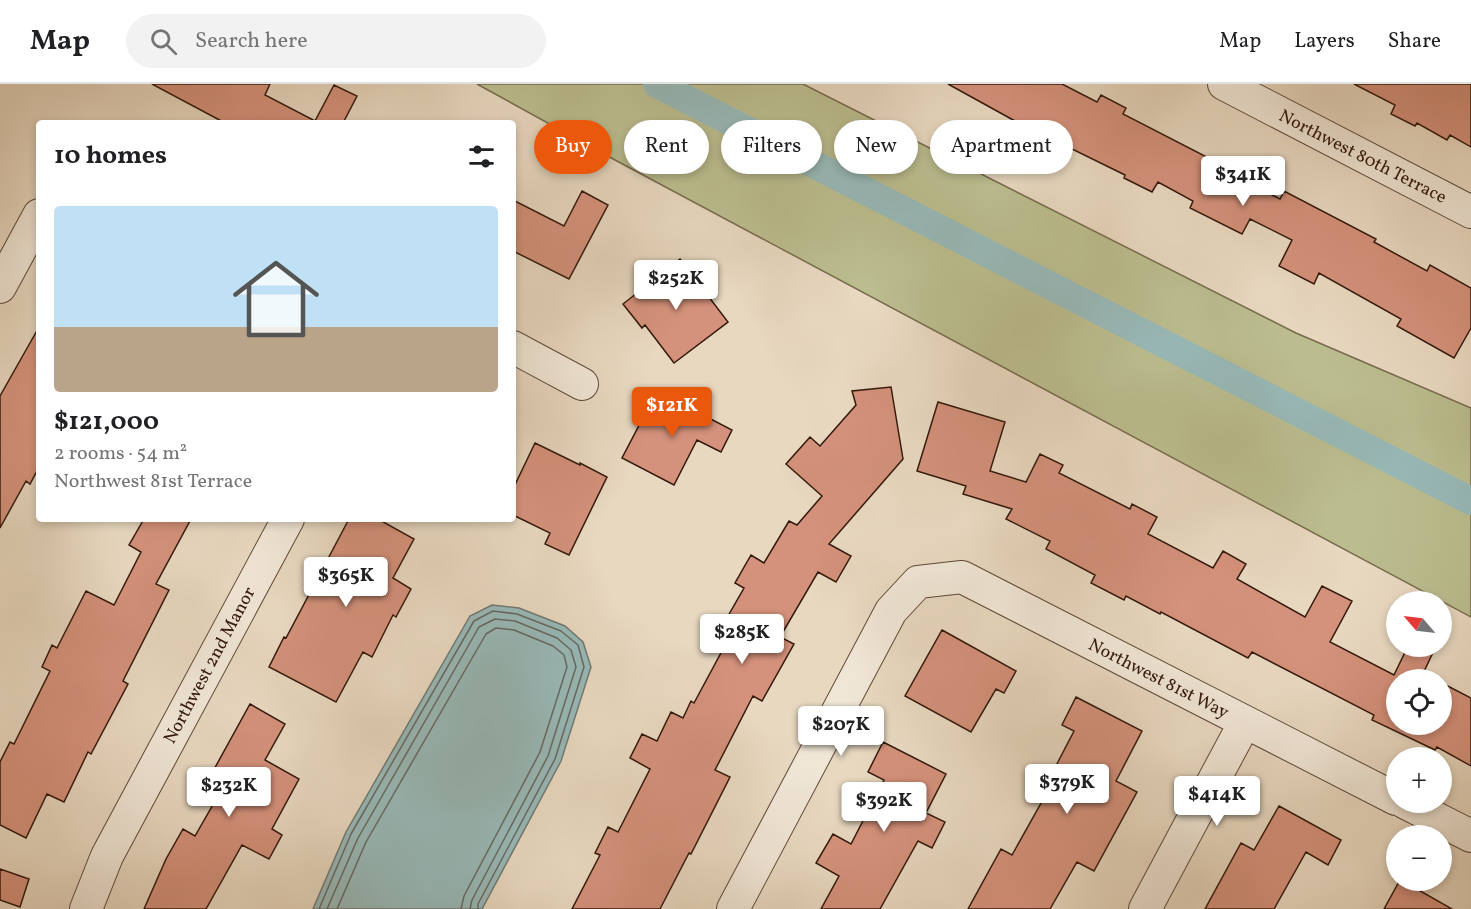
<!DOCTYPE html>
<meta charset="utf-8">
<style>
body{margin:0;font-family:Vollkorn,serif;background:#f2f2f2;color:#202124;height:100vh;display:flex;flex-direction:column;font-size:22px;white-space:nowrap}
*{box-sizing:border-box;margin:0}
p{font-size:20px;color:#757577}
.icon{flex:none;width:33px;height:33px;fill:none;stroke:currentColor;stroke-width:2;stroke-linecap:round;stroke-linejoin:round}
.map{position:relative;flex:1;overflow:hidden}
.panel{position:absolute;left:36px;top:36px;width:480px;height:402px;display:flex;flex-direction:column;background:#fff;border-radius:6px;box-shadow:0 3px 9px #0003}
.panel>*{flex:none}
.top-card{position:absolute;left:534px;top:36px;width:570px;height:54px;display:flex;gap:12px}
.needle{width:39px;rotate:298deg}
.buttons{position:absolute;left:1386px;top:507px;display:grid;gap:12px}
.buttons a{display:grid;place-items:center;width:66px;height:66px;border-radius:50%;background:#fff;box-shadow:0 3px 9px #0003;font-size:30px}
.price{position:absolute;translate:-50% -51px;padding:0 14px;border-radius:6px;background:#fff;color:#222;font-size:20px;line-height:39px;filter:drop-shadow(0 2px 3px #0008)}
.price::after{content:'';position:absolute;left:50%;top:36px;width:18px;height:14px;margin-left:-9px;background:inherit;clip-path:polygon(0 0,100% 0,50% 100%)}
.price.selected{background:#ea580c;color:#fff}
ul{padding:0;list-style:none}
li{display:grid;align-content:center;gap:12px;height:318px;padding:0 18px}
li+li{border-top:2px solid #e0e0e0}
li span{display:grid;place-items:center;height:186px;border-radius:6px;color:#555}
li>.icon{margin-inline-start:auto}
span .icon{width:108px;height:108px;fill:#fffc;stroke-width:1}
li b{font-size:26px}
h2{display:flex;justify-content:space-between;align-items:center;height:72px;padding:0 18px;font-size:26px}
.pill{padding:0 21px;border-radius:27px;background:#fff;box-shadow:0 3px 9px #0003;font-size:21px;line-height:54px}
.pill.selected{background:#ea580c;color:#fff}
header{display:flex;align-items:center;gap:36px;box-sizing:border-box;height:84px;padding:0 30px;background:#fff;border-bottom:2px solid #e0e0e0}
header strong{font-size:28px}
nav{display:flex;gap:33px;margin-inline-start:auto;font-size:21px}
.search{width:420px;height:54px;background:#f2f2f2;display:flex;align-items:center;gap:15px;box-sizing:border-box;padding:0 21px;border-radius:33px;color:#757577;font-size:22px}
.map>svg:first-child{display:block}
</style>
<header>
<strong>Map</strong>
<div class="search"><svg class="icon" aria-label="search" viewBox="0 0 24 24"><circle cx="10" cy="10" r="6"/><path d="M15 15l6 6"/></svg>Search here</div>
<nav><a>Map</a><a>Layers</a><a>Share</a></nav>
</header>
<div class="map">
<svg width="1471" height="825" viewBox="0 0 1471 825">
<rect width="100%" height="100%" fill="#e8d8c0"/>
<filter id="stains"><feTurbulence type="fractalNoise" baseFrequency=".00333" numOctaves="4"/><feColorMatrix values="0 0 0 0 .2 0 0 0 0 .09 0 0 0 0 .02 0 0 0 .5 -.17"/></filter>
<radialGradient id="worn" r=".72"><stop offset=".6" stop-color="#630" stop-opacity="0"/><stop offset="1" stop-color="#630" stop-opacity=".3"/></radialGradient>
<path fill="#bbbd8f" stroke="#776b4d" stroke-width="1.5" d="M 477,0 L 803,0 L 1296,249 L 1471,324 L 1471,533 L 615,76 Z"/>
<path fill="#98b9b8" stroke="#707973" stroke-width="1.5" d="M 492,521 L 519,524 L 565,542 L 583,558 L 591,583 L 561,677 L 482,825 L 313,825 L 346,748 L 470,532 Z"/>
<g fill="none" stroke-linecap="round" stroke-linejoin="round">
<path stroke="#666962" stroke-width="1.5" d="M 319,825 L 351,750 L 474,537 L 493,527 L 517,530 L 561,547 L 578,561 L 584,583 L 555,675 L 478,820 L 478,825
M 327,825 L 358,754 L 479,543 L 495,535 L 515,537 L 557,554 L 571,566 L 576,583 L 548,672 L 472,816 L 470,825
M 337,825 L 366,758 L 486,550 L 496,544 L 514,546 L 553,562 L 564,571 L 567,583 L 540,668 L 464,812 L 461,825"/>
<path stroke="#98b9b8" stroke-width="28" d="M 657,0 L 1471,417"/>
</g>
<path fill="#d4917b" stroke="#33190b" stroke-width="1.5" d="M 152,0 L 270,0 L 265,11 L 315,37 L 334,1 L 357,12 L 343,39 L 225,39 Z
M 948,0 L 1062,0 L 1097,18 L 1101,11 L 1126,24 L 1123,30 L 1230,85 L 1228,88 L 1280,115 L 1284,107 L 1376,155 L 1374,158 L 1427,187 L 1430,181 L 1471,204 L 1471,244 L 1454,274 L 1397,242 L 1401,235 L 1319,189 L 1314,200 L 1279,182 L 1292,156 L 1250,135 L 1242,150 L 1190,124 L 1193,117 L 1158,98 L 1152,108 L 1124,94 L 1125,91 L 1015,37 Z
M 1354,0 L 1471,0 L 1471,63 L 1450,51 L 1447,56 L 1417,39 L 1415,42 L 1391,30 L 1395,21 Z
M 582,107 L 608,121 L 569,195 L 513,167 L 513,116 L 564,142 Z
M 680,175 L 728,238 L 674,279 L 645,241 L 642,244 L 623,220 Z
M 39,243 L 39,383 L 30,400 L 26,397 L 0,444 L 0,312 Z
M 891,303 L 903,375 L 829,460 L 851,472 L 836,498 L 818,488 L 780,553 L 794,560 L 762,617 L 753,612 L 715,686 L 730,693 L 691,770 L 689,769 L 660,825 L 572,825 L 600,771 L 595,769 L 608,743 L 618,748 L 650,685 L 630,674 L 642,650 L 657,657 L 671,628 L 683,634 L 691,617 L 694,619 L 730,552 L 720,546 L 744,504 L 735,499 L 751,471 L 764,479 L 789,437 L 797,441 L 822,412 L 786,380 L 810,353 L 820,362 L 856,321 L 852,307 Z
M 657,307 L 732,346 L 721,368 L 697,356 L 674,401 L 622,374 Z
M 938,318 L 1005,338 L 990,387 L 1026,398 L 1040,370 L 1063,381 L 1059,389 L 1130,425 L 1132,420 L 1157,433 L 1148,450 L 1213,484 L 1223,467 L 1246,480 L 1237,495 L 1305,533 L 1322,502 L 1352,517 L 1330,558 L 1394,591 L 1408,562 L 1436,562 L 1420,596 L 1396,596 L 1396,640 L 1442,640 L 1442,599 L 1471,614 L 1471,682 L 1437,663 L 1435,666 L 1372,636 L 1374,631 L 1252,568 L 1248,574 L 1161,528 L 1160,530 L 1126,512 L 1124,516 L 1091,499 L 1095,491 L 1046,465 L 1050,457 L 1006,435 L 1012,425 L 963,410 L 966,402 L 917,387 Z
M 535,359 L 580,381 L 580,379 L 607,393 L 569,471 L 545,460 L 550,449 L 513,431 L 513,405 Z
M 144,435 L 191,435 L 156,500 L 169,506 L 123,597 L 128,600 L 91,670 L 88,668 L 64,718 L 47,710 L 26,754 L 0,741 L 0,678 L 10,658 L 14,660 L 50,587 L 42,583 L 52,561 L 57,564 L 86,507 L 114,521 L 141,468 L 129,461 Z
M 349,435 L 378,435 L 414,455 L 393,494 L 411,505 L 396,533 L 393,531 L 372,573 L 363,568 L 336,618 L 269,583 L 284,553 L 286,554 Z
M 942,546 L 1016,587 L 1004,609 L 996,605 L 971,648 L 905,612 Z
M 1076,613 L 1142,647 L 1116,697 L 1137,708 L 1094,787 L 1077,778 L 1050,825 L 968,825 L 1001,765 L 1012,771 L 1050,703 L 1046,701 L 1074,647 L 1062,641 Z
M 250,620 L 285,640 L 265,676 L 299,695 L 272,745 L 282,751 L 269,775 L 242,761 L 206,825 L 144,825 L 166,775 L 183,745 L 195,752 L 227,696 L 212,689 Z
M 883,658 L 946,690 L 926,729 L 945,738 L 932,764 L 918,757 L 880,825 L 821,825 L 839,792 L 816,779 L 833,750 L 851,760 L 884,696 L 868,688 Z
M 1279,722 L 1341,756 L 1328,781 L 1306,768 L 1274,825 L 1205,825 L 1241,759 L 1254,766 Z
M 0,785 L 29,795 L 20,823 L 0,816 Z
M 1400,796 L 1401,796 L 1452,825 L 1384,825 Z"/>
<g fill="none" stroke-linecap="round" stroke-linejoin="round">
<defs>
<path id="minor" d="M 1224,0 L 1471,128
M 0,203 L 39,131
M 513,263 L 582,300
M 1404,718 L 1471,752
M 86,825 L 107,772 L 288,435
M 733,825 L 891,527 L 918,498 L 962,493 L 1396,715
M 1145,825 L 1245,638"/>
</defs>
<use href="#minor" stroke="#604938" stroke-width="34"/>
<use href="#minor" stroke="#f0e6d6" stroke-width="32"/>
</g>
<g text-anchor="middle" stroke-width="4.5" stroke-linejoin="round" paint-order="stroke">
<g font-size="18" fill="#33190b" stroke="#f0e6d6">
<text transform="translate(1363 72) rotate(27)" y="6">Northwest 80th Terrace</text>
<text transform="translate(209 581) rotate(-62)" y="6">Northwest 2nd Manor</text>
<text transform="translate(1159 594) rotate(27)" y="6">Northwest 81st Way</text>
</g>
</g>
<rect width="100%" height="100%" filter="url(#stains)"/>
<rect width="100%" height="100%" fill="url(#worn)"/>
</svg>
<div class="buttons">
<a><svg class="needle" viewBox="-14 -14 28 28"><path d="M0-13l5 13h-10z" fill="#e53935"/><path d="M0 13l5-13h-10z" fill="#757577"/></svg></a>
<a><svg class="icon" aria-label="locate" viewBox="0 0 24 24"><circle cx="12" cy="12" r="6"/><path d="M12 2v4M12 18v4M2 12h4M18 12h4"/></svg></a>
<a>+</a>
<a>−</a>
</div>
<b class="price" style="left:1243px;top:123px">$341K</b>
<b class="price" style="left:676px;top:227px">$252K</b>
<b class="price selected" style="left:672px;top:354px">$121K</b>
<b class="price" style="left:346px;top:524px">$365K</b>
<b class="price" style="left:742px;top:581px">$285K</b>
<b class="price" style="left:841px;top:673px">$207K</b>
<b class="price" style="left:1067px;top:731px">$379K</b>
<b class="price" style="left:229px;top:734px">$232K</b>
<b class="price" style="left:1217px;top:743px">$414K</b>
<b class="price" style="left:884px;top:749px">$392K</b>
<div class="top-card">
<a class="pill selected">Buy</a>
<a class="pill">Rent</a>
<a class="pill">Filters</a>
<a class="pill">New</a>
<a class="pill">Apartment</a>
</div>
<section class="panel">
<h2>10 homes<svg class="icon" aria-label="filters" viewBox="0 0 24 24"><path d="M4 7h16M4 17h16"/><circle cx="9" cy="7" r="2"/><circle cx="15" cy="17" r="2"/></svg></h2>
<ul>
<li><span style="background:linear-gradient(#bfe0f5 65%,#b9a48a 0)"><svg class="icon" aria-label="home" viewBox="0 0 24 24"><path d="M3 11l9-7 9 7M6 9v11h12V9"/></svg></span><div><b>$121,000</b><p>2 rooms · 54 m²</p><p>Northwest 81st Terrace</p></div></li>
</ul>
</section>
</div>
